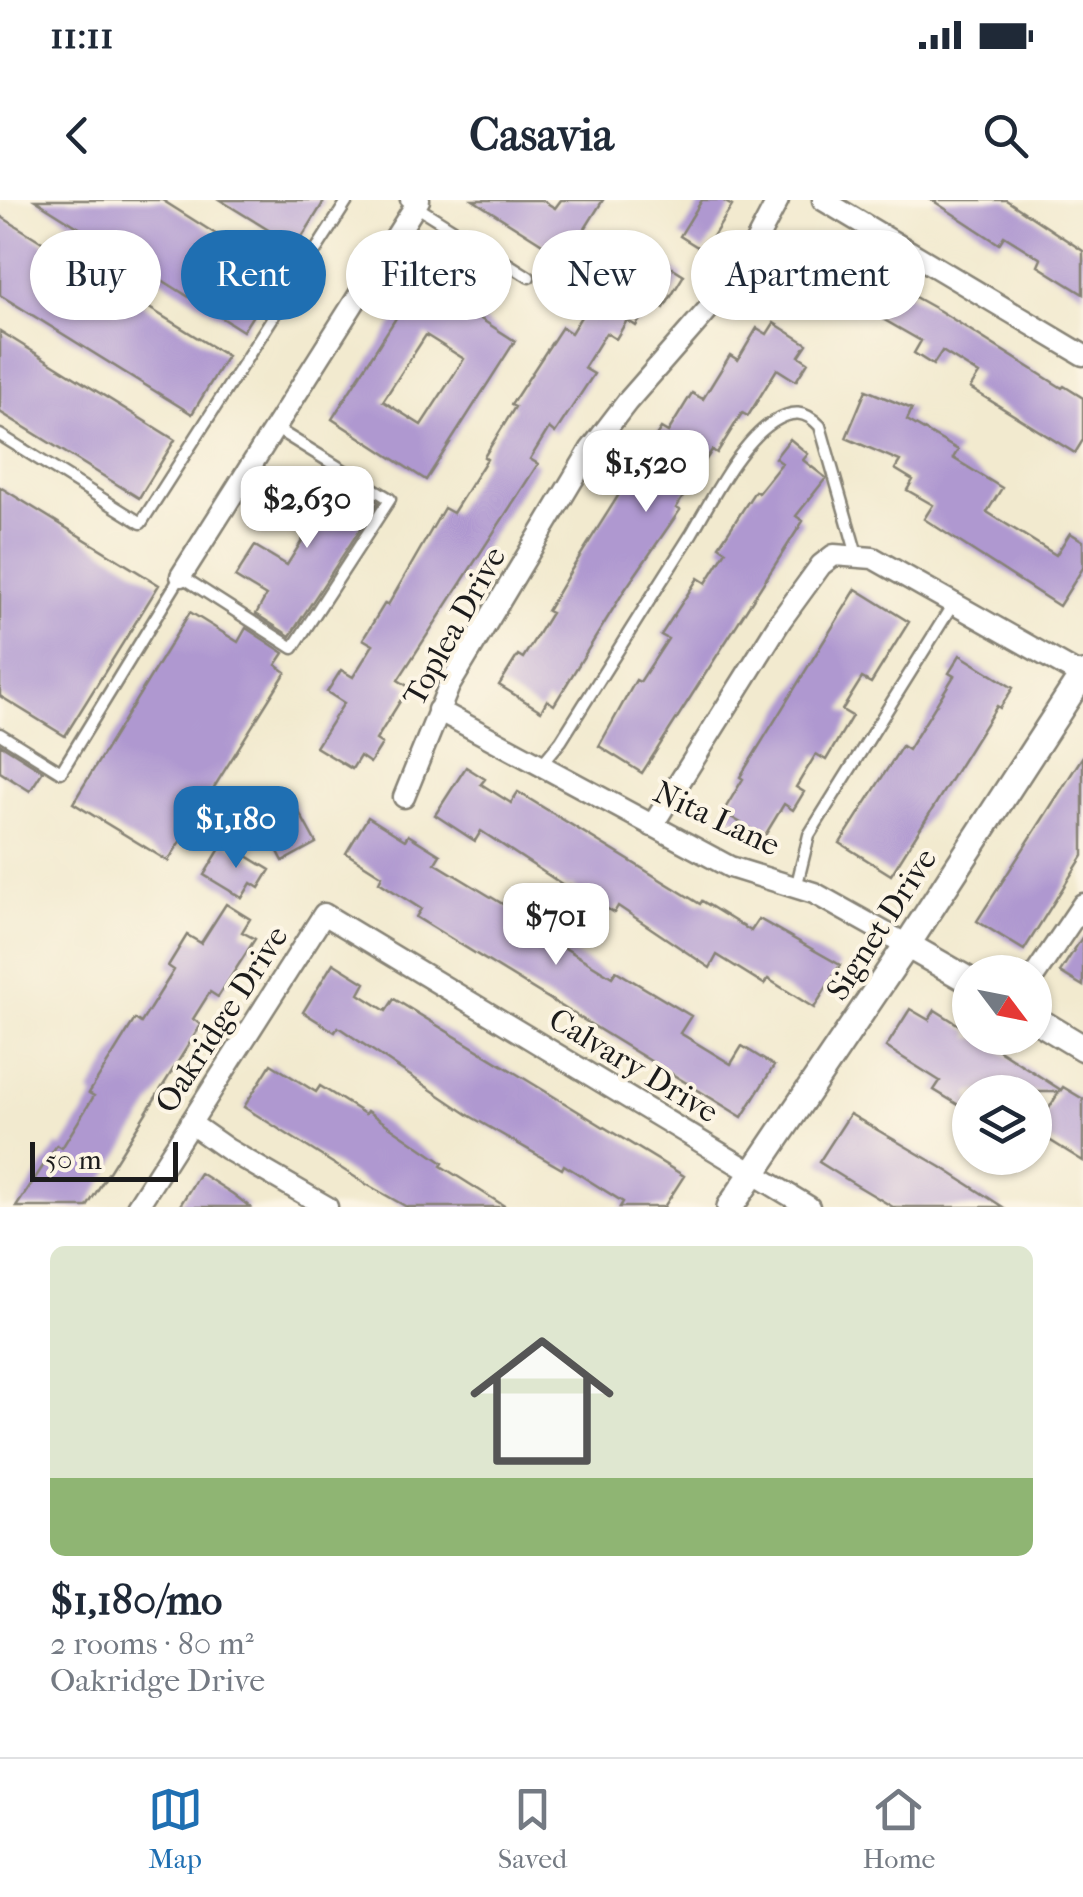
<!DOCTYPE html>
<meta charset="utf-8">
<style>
body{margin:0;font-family:"IM FELL French Canon",serif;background:#f6f6f7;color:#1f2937;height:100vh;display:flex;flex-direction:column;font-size:38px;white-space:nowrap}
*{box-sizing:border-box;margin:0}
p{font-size:32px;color:#747a83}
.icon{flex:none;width:55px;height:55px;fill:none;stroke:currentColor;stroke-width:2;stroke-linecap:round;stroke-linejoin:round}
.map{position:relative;height:1007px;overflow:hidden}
.side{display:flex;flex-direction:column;background:#fff;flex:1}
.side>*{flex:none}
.hud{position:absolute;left:30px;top:30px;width:1025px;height:90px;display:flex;gap:20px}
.needle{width:65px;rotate:122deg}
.controls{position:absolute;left:952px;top:755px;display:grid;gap:20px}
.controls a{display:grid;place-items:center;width:100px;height:100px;border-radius:50%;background:#fff;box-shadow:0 2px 8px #0004;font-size:50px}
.scale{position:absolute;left:30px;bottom:25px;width:148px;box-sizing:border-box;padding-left:10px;border:5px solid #1c1c1c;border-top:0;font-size:28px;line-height:35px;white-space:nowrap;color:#1c1c1c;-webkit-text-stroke:8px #fcf5e5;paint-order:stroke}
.price{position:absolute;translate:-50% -85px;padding:0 22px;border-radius:20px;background:#fff;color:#222;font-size:32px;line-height:65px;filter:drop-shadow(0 2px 5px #0008)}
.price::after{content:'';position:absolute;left:50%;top:60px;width:30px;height:22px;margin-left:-15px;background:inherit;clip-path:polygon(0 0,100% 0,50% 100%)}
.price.current{background:#1f6fb2;color:#fff}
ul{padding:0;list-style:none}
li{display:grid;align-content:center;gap:20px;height:530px;padding:0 50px}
li span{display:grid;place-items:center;height:310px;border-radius:15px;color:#555}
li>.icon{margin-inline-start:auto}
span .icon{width:180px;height:180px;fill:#fffc;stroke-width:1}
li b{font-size:42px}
.pill{padding:0 35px;border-radius:45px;background:#fff;box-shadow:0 2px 8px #0004;font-size:35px;line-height:90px}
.pill.current{background:#1f6fb2;color:#fff}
.status{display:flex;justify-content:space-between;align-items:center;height:70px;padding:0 50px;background:#fff;direction:ltr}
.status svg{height:28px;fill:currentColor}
header{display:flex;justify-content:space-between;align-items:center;height:130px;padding:0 50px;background:#fff;font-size:45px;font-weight:800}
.menu{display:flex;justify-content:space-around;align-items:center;height:140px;border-top:2px solid #e0e1e3;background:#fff;font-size:28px;color:#747a83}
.menu a{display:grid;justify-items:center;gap:5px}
.menu .current{color:#1f6fb2}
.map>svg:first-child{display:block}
</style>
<div class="status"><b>11:11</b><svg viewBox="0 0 49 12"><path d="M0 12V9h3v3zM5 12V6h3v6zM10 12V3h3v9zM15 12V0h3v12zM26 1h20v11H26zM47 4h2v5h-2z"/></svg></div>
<header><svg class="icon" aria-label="back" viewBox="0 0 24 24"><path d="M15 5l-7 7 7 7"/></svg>Casavia<svg class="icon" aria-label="search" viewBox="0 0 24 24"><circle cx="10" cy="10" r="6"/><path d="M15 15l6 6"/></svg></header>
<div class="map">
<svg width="1083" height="1007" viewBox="0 0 1083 1007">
<rect width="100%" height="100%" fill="#fcf5e5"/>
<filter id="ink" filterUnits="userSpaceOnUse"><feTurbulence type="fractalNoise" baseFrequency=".01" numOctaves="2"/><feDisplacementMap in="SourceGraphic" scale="20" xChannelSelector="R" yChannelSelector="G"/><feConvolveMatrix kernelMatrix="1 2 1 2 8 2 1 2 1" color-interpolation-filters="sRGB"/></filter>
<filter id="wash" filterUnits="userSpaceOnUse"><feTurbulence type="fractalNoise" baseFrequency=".0048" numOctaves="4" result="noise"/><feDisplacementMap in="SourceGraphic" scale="40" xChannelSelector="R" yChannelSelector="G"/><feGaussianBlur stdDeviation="2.25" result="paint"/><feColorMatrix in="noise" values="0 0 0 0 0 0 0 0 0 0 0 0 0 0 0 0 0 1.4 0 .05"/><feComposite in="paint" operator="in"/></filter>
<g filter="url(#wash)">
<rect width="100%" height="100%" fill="#f2eacf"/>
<g id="blocks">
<path fill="#af98d0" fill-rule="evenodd" d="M 35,0 L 162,0 L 279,74 L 243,131 Z
M 220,0 L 325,0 L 296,47 Z
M 473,0 L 542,0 L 555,8 L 561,0 L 603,0 L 566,59 Z
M 702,0 L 722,0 L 732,6 L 704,51 L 680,36 Z
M 932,0 L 1006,0 L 1083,51 L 1083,94 L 1038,66 L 1041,59 L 1004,36 L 999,44 Z
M 0,16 L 227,156 L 192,214 L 0,95 Z
M 640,47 L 684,75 L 664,108 L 652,100 L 636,126 L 627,120 L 616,139 L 606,133 L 584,168 L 594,174 L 555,233 L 549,228 L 530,259 L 538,264 L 398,480 L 409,487 L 376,540 L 382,544 L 370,563 L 360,556 L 352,569 L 316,547 L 344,503 L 327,492 L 341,470 L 353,477 L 373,445 L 363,439 L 385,403 L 388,405 L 444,308 L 453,313 L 487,259 L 484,257 L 515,207 L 511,205 L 562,127 L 571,133 L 603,81 L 614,88 Z
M 822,47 L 877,81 L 879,77 L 940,111 L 1062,188 L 1064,186 L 1083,198 L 1083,240 L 1075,253 L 970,188 L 979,174 L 942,151 L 933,165 L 914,153 L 921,141 L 804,74 Z
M 420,80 L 515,141 L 426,280 L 332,219 ZM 426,135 L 464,159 L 421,225 L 383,201 Z
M 774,123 L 807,144 L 799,156 L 808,162 L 796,181 L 777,169 L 748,216 L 742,213 L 717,253 L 712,250 L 676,308 L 680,310 L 624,391 L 554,505 L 547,500 L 541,511 L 499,485 L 518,455 L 523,458 L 551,413 L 547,411 L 570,372 L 661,228 L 668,232 L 692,193 L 703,199 L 730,155 L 738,160 L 757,128 L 767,134 Z
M 0,131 L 175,240 L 139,298 L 0,212 Z
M 866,190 L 912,209 L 907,220 L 958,250 L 953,258 L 1002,288 L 987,312 L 1056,355 L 1070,333 L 1083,341 L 1083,368 L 1059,406 L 924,319 L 933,305 L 907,290 L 913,280 L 895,269 L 900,261 L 846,238 Z
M 790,239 L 808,254 L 803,260 L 826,278 L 796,316 L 803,321 L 642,573 L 599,546 L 636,480 L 640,482 L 668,439 L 661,435 L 698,378 L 706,383 L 726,351 L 719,346 L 731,328 L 755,291 L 758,293 L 782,263 L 775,258 Z
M 300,275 L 331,295 L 341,279 L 378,302 L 290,436 L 256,414 L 266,396 L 235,377 L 255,346 L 287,365 L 310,328 L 279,308 Z
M 0,287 L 159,385 L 65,536 L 0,496 Z
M 856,389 L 909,422 L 871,483 L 862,478 L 842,510 L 852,516 L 826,560 L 816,554 L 796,587 L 804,592 L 793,610 L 784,604 L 764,637 L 723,612 L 743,579 L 740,577 Z
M 190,412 L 238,442 L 246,428 L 284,453 L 276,465 L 286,472 L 168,661 L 73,603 Z
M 960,455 L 1013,488 L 1000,508 L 997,506 L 891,675 L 840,643 L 902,546 L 908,550 L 954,476 L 949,473 Z
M 0,544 L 43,571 L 30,591 L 0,572 Z
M 1083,556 L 1083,656 L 1024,750 L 977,721 Z
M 466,567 L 485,579 L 481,584 L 511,603 L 518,592 L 700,704 L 702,701 L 751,731 L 759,719 L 840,765 L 814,808 L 768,779 L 764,784 L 717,755 L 710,768 L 618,706 L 614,713 L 570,685 L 568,688 L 481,631 L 475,641 L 435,615 Z
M 287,590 L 316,643 L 283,661 L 255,608 Z
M 368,617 L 405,640 L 408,635 L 440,655 L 435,663 L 562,740 L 560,745 L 612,777 L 616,771 L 691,816 L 680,833 L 731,864 L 742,846 L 774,866 L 742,917 L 416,717 L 421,709 L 379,682 L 382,676 L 346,653 Z
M 224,642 L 270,670 L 259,688 L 251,683 L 242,698 L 204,675 Z
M 226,704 L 250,719 L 242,732 L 255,739 L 218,797 L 210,792 L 193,819 L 201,825 L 87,1007 L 16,1007 L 57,945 L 62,948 L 94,896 L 89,893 L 135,819 L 141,823 L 174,770 L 168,766 L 187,735 L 201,743 Z
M 1083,736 L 1083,786 L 1060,772 Z
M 333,763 L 365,783 L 359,794 L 386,811 L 394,799 L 684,976 L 664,1007 L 620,1007 L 623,1002 L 564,965 L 562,969 L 470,916 L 338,827 L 335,832 L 303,812 Z
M 910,809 L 929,820 L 935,810 L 970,832 L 970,838 L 980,838 L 1061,890 L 1063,887 L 1083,899 L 1083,961 L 1035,931 L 1059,892 L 970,892 L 970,912 L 934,890 L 940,881 L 886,847 Z
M 271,864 L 316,892 L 320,886 L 365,914 L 367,911 L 443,963 L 441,966 L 506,1007 L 407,1007 L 366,984 L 244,907 Z
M 850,914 L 941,967 L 1003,1007 L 893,1007 L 851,982 L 819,962 Z
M 200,973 L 233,994 L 250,1007 L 179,1007 Z"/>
</g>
</g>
<g filter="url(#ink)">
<use href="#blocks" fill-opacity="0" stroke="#878376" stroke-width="2.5"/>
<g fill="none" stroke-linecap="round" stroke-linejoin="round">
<defs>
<path id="service" d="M 406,0 L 529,77
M 0,235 L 141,323 L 348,0
M 0,534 L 61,572 L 181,376 L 293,448 L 390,299 L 275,228
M 541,565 L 561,541 C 604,472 648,402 692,333 C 712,299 740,243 773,222 C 792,210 805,210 820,226 L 857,355
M 796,688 L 809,635 L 953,404"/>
<path id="minor" d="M 823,0 L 1083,155
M 181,376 L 419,0
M 438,510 L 730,667 L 814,693 L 907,745
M 404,597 L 449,486 L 591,249 L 627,202 L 739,74 L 778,0
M 652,626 L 781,420 L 821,365 L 834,355 L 873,358 L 1082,476
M 1035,775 L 1083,704
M 190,923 L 227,949 L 327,1007
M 137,1007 L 324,714 L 809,1007"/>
<path id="tertiary" d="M 907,745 L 970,781
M 1035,819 L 1083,848
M 730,1007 L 907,745 L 1083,474"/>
</defs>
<use href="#service" stroke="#878376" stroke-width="15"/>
<use href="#minor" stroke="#878376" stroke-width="25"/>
<use href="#tertiary" stroke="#878376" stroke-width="30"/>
<use href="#service" stroke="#fff" stroke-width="10"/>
<use href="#minor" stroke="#fff" stroke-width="20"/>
<use href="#tertiary" stroke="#fff" stroke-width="25"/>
</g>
</g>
<g text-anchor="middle" stroke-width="8" stroke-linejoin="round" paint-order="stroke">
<g font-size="32" fill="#1c1c1c" stroke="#fcf5e5">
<text transform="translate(454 426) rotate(-61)" y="11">Toplea Drive</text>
<text transform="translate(717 618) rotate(25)" y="11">Nita Lane</text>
<text transform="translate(881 724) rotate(-57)" y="11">Signet Drive</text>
<text transform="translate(221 819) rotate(-57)" y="11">Oakridge Drive</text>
<text transform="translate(634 865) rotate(31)" y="11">Calvary Drive</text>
</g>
</g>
</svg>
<div class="controls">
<a><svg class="needle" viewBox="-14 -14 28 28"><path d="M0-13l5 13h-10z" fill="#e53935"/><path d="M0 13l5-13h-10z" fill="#747a83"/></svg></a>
<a><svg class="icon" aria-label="layers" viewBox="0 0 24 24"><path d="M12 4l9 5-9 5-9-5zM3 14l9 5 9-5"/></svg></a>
</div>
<div class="scale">50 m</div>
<b class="price" style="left:646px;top:315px">$1,520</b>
<b class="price" style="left:307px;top:351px">$2,630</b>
<b class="price current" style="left:236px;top:671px">$1,180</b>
<b class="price" style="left:556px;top:768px">$701</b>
<div class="hud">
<a class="pill">Buy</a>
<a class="pill current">Rent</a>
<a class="pill">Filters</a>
<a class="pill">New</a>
<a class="pill">Apartment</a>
</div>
</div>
<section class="side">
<ul>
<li><span style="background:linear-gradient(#dfe7d0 75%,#8fb573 0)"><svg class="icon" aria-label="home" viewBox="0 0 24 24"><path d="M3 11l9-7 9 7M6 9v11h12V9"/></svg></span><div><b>$1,180/mo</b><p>2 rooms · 80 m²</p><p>Oakridge Drive</p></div></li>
</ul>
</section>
<nav class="menu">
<a class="current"><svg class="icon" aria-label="map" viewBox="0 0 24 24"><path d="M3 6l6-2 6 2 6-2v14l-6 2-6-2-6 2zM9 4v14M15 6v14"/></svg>Map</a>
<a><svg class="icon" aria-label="saved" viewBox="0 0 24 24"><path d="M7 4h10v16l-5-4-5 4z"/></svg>Saved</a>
<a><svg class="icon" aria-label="home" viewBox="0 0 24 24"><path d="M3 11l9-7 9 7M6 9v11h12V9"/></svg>Home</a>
</nav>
